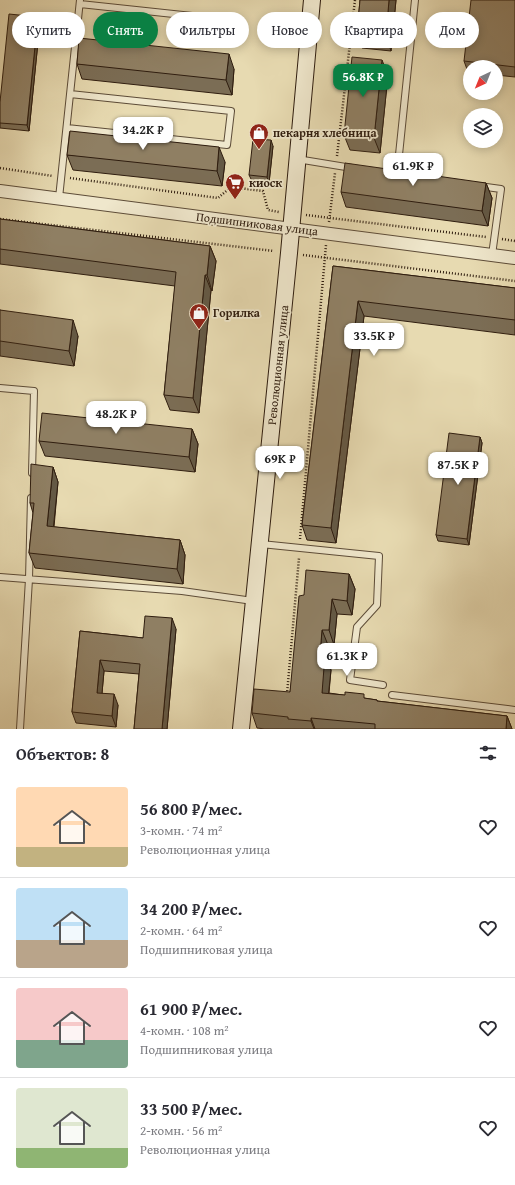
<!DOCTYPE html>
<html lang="ru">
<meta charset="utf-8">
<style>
body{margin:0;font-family:"Gentium Book Plus",serif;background:#f7f7f7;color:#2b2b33;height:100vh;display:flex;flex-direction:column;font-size:15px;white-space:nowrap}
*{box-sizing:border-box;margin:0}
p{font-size:13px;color:#7c7c81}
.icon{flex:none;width:22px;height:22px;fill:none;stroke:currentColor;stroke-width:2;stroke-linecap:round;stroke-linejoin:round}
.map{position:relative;height:729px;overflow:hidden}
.drawer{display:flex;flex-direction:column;background:#fff;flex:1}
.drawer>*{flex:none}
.banner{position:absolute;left:12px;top:12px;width:491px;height:36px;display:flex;gap:8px}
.needle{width:26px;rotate:223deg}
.fabs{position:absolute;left:463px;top:60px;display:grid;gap:8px}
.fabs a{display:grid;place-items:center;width:40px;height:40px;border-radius:50%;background:#fff;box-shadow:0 2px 10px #0003;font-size:20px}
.price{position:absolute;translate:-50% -34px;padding:0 9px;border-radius:8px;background:#fff;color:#222;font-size:13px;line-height:26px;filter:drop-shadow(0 1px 2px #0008)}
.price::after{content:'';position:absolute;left:50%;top:24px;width:12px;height:9px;margin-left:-6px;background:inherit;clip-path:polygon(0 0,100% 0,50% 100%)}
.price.active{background:#0b8043;color:#fff}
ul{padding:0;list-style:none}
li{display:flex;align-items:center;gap:12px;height:100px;padding:0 16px}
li+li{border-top:1px solid #e1e1e2}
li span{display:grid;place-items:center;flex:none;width:112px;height:80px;border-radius:4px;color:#555}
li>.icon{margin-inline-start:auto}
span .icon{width:48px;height:48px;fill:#fffc;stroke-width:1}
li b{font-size:17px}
h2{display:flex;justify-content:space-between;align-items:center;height:48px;padding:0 16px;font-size:17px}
.chip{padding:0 14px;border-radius:18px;background:#fff;box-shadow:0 2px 10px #0003;font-size:14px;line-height:36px}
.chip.active{background:#0b8043;color:#fff}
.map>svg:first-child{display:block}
</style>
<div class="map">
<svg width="515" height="729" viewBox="0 0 515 729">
<rect width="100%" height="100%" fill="#e7dab1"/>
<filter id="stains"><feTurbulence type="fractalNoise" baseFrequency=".005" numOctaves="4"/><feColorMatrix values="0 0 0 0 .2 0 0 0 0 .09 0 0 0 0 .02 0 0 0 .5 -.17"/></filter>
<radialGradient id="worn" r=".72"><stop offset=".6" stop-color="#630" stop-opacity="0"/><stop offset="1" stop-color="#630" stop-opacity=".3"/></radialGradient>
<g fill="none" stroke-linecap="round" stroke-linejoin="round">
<defs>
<path id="lane" d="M 80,4 L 239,21
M 67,128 L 227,145 L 231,111 L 70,94
M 297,159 L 352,168
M 397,174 L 415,0
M 479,186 L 501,189 L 492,255
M 59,198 L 80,0
M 0,388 L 34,391 L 32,473
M 261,544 L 379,556 L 377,605 L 357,627 L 350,680 L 383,685
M 0,577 L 182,591 L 253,601
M 392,695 L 515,710
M 20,729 L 29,579 L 31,498"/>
<path id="street" d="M 0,191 L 515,258"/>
<path id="secondary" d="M 241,729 L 289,253 L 312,0"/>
</defs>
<use href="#lane" stroke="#5d4c38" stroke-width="8"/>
<use href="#street" stroke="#5d4c38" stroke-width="14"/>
<use href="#secondary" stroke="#2f1d0f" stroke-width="18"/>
<path stroke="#2f1d0f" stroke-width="2.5" stroke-dasharray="1 2" stroke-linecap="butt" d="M 337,156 L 355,0
M 0,168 L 53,176
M 70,178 L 218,198 L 231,187 L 263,191 L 268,210 L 279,212
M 306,215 L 486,237
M 0,219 L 274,251
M 329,222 L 335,173
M 502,239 L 515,241
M 303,255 L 515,281
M 300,539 L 326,245
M 287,694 L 299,558"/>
<use href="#lane" stroke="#efe7cc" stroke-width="6"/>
<use href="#street" stroke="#efe7cc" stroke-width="12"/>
<use href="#secondary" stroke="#efe7cc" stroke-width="16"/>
</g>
<path fill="#7b6d55" stroke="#2f1d0f" d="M 360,0 L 396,0 L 391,51 L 362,48 L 357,33 Z
M 515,0 L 515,77 L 496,75 L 496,67 L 470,67 L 470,72 L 468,72 L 464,61 Z
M 38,17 L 40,22 L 29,131 L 0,128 L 0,102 Z
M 77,64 L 234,69 L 232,95 L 82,79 Z
M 388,75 L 380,153 L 350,150 L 344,135 Z
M 273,146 L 269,183 L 252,181 L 249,175 Z
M 67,155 L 225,162 L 222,186 L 73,170 Z
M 486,183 L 492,198 L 488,226 L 346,207 L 341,192 Z
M 0,219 L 210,246 L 216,261 L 212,291 L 211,290 L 199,413 L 170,410 L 164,395 L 175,286 L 0,264 Z
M 333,266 L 515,288 L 515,335 L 364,316 L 336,543 L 307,540 L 302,525 Z
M 0,310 L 78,336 L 74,366 L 0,356 Z
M 192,429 L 198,444 L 195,472 L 45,456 L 39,441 Z
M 480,437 L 482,443 L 469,545 L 438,541 L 436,535 Z
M 53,467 L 58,482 L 54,527 L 180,540 L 185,555 L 183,584 L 35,568 L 29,553 L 33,513 L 30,503 Z
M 349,574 L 355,589 L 352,615 L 337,614 L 334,645 L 328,645 L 326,659 L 331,670 L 329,693 L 377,700 L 377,701 L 507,716 L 512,729 L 265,729 L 257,728 L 252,713 L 290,692 L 304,595 Z
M 176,629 L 167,729 L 134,729 L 139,674 L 104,671 L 102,693 L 118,705 L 116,727 L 76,723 L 72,712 L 80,631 L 143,638 Z"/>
<path fill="#645945" stroke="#2f1d0f" d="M 389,0 L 396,0 L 391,51 L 386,36 Z
M 38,17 L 40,22 L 29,131 L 27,125 Z
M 229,54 L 234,69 L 232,95 L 226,80 Z
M 382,60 L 388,75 L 380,153 L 374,138 Z
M 271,140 L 273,146 L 269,183 L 267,177 Z
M 219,147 L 225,162 L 222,186 L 217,171 Z
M 486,183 L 492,198 L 488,226 L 482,211 Z
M 210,246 L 216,261 L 212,291 L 207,275 Z
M 205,275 L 211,290 L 199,413 L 193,398 Z
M 358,301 L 364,316 L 336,543 L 331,528 Z
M 73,320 L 78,336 L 74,366 L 69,351 Z
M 192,429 L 198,444 L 195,472 L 189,457 Z
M 480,437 L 482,443 L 469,545 L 467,539 Z
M 53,467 L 58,482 L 52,541 L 47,526 Z
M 180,540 L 185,555 L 183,584 L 177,569 Z
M 349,574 L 355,589 L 352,615 L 347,601 Z
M 332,599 L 337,614 L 334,645 L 329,630 Z
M 172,618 L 176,629 L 167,729 L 162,729 Z
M 322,630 L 328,645 L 326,659 L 331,670 L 327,708 L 322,693 L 320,655 Z
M 100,660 L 104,671 L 101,704 L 97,693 Z
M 114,694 L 118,705 L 116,727 L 112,716 Z
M 507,716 L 512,729 L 506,729 Z
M 311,718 L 315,729 L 314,729 L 311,721 Z"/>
<path fill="#8f7f63" stroke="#2f1d0f" d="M 360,0 L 389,0 L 386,36 L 357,33 Z
M 471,0 L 515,0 L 515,67 L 464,61 Z
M 9,14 L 38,17 L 27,125 L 0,123 L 0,102 Z
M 79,38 L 229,54 L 226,80 L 77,64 Z
M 352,57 L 382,60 L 374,138 L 344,135 Z
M 70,131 L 219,147 L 217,171 L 67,155 Z
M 253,139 L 271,140 L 267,177 L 249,175 Z
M 345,163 L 486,183 L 482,211 L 341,192 Z
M 0,219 L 210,246 L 207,275 L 205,275 L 193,398 L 164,395 L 176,272 L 0,249 Z
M 333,266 L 515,288 L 515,320 L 358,301 L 331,528 L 302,525 Z
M 0,310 L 73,320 L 69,351 L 0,341 Z
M 42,413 L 192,429 L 189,457 L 39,441 Z
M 449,433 L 480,437 L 467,539 L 436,535 Z
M 31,464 L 53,467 L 47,526 L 180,540 L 177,569 L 29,553 L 34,503 L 30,503 Z
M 306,570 L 349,574 L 347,601 L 332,599 L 329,630 L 322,630 L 320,655 L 325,655 L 322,693 L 345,695 L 345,692 L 364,694 L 364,698 L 377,700 L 377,701 L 507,716 L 506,729 L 375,729 L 375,724 L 311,718 L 311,721 L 288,719 L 288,717 L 252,713 L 254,689 L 290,692 L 299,596 L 304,595 Z
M 145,616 L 172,618 L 162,729 L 134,729 L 140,664 L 100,660 L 97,693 L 114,694 L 112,716 L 72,712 L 80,631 L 143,638 Z"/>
<defs>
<symbol id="shop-pin" viewBox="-11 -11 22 30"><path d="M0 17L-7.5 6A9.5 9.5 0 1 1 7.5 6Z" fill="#8f2418" stroke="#efe7cc"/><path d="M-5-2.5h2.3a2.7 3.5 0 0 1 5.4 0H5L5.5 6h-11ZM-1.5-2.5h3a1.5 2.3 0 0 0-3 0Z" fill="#fff"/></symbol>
<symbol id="supermarket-pin" viewBox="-11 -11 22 30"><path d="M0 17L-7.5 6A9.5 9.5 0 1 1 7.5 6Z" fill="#8f2418" stroke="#efe7cc"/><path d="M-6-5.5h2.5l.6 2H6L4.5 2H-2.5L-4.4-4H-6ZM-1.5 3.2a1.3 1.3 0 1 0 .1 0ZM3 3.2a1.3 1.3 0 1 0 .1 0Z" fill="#fff"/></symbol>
</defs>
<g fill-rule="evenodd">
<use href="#shop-pin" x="248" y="122" width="22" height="30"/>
<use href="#supermarket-pin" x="224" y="172" width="22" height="30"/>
<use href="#shop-pin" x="188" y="302" width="22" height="30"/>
</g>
<g text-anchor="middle" stroke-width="3.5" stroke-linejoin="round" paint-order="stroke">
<g font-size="12" font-weight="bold" fill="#2f1d0f" stroke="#efe7cc" text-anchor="start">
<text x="273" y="137">пекарня хлебница</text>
<text x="249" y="187">киоск</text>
<text x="213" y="317">Горилка</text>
</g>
<g font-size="12" fill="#2f1d0f" stroke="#efe7cc">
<text transform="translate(257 224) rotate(7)" y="4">Подшипниковая улица</text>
<text transform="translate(278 365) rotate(-84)" y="4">Революционная улица</text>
</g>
</g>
<rect width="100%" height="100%" filter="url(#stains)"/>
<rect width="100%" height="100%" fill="url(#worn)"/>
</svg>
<div class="fabs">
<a><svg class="needle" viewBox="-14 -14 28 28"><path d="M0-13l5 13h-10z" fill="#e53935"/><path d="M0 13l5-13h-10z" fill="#7c7c81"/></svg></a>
<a><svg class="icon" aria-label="layers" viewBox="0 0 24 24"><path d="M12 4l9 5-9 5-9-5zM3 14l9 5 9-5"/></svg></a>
</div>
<b class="price active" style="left:363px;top:98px">56.8K ₽</b>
<b class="price" style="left:143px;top:151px">34.2K ₽</b>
<b class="price" style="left:413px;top:187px">61.9K ₽</b>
<b class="price" style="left:374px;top:357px">33.5K ₽</b>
<b class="price" style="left:116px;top:435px">48.2K ₽</b>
<b class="price" style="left:280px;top:480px">69K ₽</b>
<b class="price" style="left:458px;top:486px">87.5K ₽</b>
<b class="price" style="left:347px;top:677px">61.3K ₽</b>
<div class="banner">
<a class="chip">Купить</a>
<a class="chip active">Снять</a>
<a class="chip">Фильтры</a>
<a class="chip">Новое</a>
<a class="chip">Квартира</a>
<a class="chip">Дом</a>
</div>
</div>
<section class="drawer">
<h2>Объектов: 8<svg class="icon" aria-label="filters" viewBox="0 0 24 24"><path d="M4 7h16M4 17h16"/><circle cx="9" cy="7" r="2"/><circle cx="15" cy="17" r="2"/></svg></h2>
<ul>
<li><span style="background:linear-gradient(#ffd9b3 75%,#c2b280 0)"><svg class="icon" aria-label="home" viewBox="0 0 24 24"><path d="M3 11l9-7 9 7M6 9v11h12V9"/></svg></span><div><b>56 800 ₽/мес.</b><p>3-комн. · 74 m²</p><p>Революционная улица</p></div><svg class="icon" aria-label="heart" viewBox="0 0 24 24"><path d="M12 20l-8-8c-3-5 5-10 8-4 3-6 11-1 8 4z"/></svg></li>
<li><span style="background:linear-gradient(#bfe0f5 65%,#b9a48a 0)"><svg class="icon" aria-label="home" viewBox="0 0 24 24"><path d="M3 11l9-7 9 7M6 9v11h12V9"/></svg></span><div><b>34 200 ₽/мес.</b><p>2-комн. · 64 m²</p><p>Подшипниковая улица</p></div><svg class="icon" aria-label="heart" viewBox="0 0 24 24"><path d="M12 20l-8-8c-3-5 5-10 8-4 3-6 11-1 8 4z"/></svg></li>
<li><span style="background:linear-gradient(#f6c9c9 65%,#7fa58c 0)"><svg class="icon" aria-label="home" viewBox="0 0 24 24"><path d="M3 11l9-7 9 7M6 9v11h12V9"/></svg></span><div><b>61 900 ₽/мес.</b><p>4-комн. · 108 m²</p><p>Подшипниковая улица</p></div><svg class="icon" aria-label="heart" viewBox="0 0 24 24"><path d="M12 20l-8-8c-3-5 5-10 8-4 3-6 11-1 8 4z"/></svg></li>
<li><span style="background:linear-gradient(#dfe7d0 75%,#8fb573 0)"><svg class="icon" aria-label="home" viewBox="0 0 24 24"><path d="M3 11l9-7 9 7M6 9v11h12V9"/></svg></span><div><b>33 500 ₽/мес.</b><p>2-комн. · 56 m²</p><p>Революционная улица</p></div><svg class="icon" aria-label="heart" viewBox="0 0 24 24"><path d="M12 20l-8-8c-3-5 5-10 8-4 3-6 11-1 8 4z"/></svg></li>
</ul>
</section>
